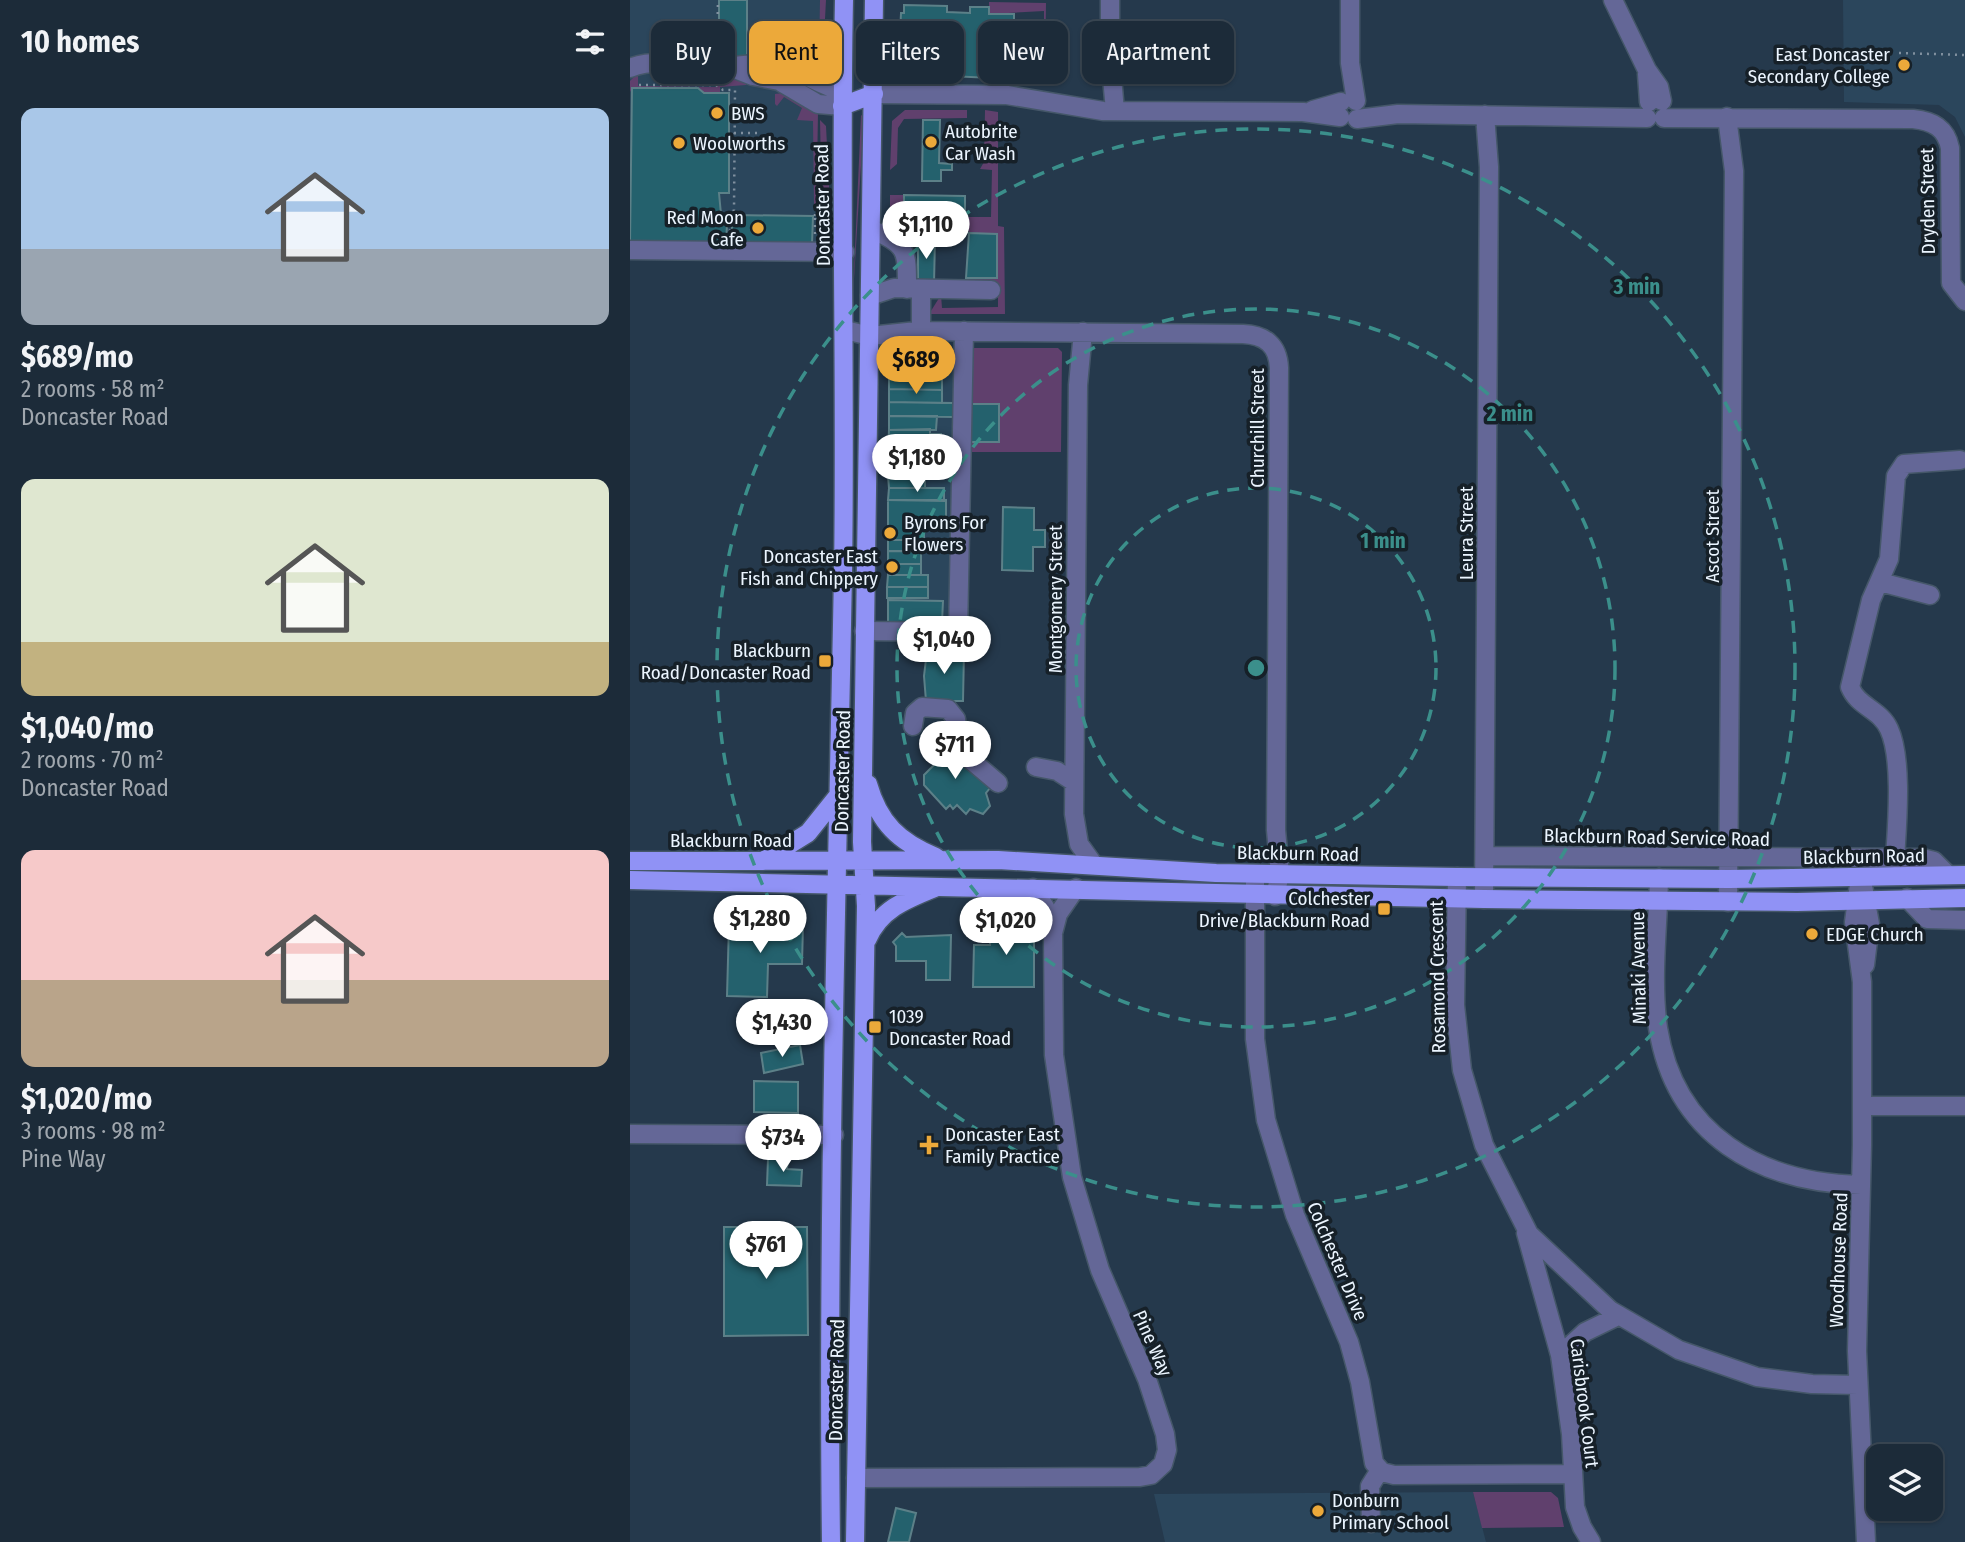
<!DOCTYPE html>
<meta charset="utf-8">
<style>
body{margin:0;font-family:"Fira Sans Condensed",sans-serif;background:#293744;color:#f1f3f6;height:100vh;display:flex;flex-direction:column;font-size:26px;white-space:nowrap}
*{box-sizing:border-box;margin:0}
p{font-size:23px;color:#a0a7ae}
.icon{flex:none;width:38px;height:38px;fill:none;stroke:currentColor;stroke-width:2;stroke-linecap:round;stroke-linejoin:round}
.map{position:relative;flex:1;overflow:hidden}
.sheet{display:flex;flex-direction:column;background:#1c2b39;width:630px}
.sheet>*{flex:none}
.banner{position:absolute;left:21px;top:21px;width:665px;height:63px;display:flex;gap:14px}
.buttons{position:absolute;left:1236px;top:1444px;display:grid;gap:14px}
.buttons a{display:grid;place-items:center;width:77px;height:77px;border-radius:14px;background:#1c2b39;box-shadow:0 2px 5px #0004,0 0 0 2px #3a4753;font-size:35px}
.price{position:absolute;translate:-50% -60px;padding:0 16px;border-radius:24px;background:#fff;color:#222;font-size:23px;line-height:46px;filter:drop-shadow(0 2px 4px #0008)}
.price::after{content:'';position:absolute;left:50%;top:42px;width:21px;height:16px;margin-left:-10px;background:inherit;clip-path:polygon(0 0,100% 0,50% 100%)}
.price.active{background:#eca93a;color:#111}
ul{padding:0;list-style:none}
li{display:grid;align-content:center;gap:14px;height:371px;padding:0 21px}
li span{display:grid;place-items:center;height:217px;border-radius:14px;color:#555}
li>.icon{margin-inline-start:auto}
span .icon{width:126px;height:126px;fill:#fffc;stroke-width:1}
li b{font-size:30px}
h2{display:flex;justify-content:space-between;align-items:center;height:84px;padding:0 21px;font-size:30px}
.chip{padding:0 24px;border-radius:14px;background:#1c2b39;box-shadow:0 2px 5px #0004,0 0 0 2px #3a4753;font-size:24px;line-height:63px}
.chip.active{background:#eca93a;color:#111}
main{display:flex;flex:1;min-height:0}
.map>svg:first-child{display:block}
</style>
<main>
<section class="sheet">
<h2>10 homes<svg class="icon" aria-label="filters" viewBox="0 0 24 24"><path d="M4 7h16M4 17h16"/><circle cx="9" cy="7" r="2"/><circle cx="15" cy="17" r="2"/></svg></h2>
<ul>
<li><span style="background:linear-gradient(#a9c7e8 65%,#9aa5b1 0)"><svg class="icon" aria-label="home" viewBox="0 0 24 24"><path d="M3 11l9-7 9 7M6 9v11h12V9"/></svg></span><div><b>$689/mo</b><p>2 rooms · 58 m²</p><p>Doncaster Road</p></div></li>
<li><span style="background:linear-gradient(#dfe7d0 75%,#c2b280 0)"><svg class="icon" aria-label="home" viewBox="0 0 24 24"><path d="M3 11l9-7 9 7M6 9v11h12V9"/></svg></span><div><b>$1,040/mo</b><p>2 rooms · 70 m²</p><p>Doncaster Road</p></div></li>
<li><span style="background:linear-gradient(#f6c9c9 60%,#b9a48a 0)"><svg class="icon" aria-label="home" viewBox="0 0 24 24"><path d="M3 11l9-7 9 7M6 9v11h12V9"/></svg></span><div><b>$1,020/mo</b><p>3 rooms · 98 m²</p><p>Pine Way</p></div></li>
</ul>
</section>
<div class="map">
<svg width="1335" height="1542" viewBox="0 0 1335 1542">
<rect width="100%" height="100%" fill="#25394c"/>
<path fill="#2b465c" d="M 0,0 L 193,0 L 185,150 L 195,246 L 0,244 Z
M 1213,0 L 1335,0 L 1335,137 L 1325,117 L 1309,105 L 1214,102 Z
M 260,347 L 330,348 L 322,622 L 258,622 Z
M 843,1492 L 856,1542 L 535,1542 L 524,1494 Z"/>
<path fill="#60406d" d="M 190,0 L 196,0 L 192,76 L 144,56 L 189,56 Z
M 359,2 L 416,3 L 415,85 L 399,80 L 399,75 L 414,75 L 414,11 L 359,14 Z
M 8,73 L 8,86 L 87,87 L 88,75 L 117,80 L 116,85 L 90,87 L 90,93 L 74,93 L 68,88 L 2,88 L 0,92 L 0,81 Z
M 153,93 L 188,112 L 187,173 L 194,215 L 188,215 L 188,205 L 184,205 L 183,121 L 167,120 L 172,108 L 154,97 L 147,106 L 145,104 L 145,94 Z
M 275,110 L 337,110 L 337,118 L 274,119 L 268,128 L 267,164 L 260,170 L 262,121 Z
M 355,110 L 368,112 L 368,226 L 374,227 L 375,314 L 299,314 L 311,295 L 312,308 L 368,307 L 368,283 L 336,283 L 336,278 L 367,278 L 367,234 L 339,233 L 338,226 L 260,229 L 260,195 L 274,195 L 274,217 L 361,217 L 362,170 L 350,169 L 354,162 Z
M 231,115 L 234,117 L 223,295 Z
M 190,120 L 196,126 L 202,245 L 198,247 L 191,168 Z
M 343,348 L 428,348 L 432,352 L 431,452 L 336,452 L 337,359 Z
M 843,1492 L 921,1492 L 928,1498 L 934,1527 L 852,1528 Z"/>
<path fill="#24616d" stroke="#5c8088" stroke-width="2" d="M 89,0 L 117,0 L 117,56 L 89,56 Z
M 274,5 L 317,6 L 317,12 L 340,13 L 340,7 L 359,7 L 359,14 L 384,14 L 384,70 L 363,70 L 362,78 L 276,74 L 276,53 L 289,53 L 289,35 L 270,35 L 271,13 L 274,13 Z
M 2,88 L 68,88 L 74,93 L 99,93 L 99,193 L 89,193 L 92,225 L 97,225 L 96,243 L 0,242 Z
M 293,120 L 310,120 L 309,163 L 322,164 L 322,170 L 311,170 L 311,181 L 292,181 Z
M 274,195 L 335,196 L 335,218 L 274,217 Z
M 102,215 L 183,216 L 182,244 L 102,242 Z
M 339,233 L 367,234 L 367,278 L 336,278 Z
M 288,238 L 305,238 L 304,284 L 288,284 Z
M 260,347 L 312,347 L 312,362 L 260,362 Z
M 260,362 L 312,362 L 312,376 L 259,375 Z
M 259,375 L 312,376 L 312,390 L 259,389 Z
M 259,389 L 312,390 L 312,403 L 259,402 Z
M 259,402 L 323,403 L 323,417 L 259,416 Z
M 340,404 L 369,404 L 369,442 L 340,442 Z
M 259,416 L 307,416 L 306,430 L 259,430 Z
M 300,429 L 300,434 L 311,434 L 311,451 L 258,451 L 259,430 Z
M 258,451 L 310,451 L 309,461 L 258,463 Z
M 258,463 L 295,463 L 295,466 L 291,466 L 290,476 L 258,476 Z
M 258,476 L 295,476 L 295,488 L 259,488 Z
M 259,488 L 314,488 L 314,501 L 258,500 Z
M 258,500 L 316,500 L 316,527 L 294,527 L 294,540 L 258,540 Z
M 373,507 L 404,508 L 404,530 L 415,530 L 415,547 L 403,547 L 403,571 L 372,570 Z
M 258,540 L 314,540 L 314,552 L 258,551 Z
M 258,551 L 291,551 L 291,564 L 258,564 Z
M 258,564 L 291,564 L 291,575 L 258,575 Z
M 258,575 L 298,575 L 298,587 L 257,587 Z
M 257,587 L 298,587 L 298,598 L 257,598 Z
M 258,600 L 313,601 L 312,622 L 258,622 Z
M 297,651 L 334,651 L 333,701 L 296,701 L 294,676 Z
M 321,738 L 324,752 L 360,788 L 356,793 L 360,806 L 353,814 L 340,809 L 336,814 L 327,805 L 323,809 L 320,805 L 316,809 L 294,785 L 294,775 L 304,765 L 295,756 L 295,751 L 304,742 L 312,746 Z
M 360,921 L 404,922 L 404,987 L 343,987 L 344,945 L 360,945 Z
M 99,924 L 173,925 L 172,964 L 138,964 L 137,997 L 97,996 Z
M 272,933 L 276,937 L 321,935 L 320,980 L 296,980 L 296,961 L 266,961 L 266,946 L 263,942 Z
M 170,1045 L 173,1064 L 134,1073 L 131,1053 Z
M 124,1081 L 168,1082 L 168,1113 L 124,1112 Z
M 138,1159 L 158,1159 L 157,1169 L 172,1170 L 171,1186 L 137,1185 Z
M 94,1227 L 177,1227 L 178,1335 L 94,1336 Z
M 266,1508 L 286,1513 L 279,1542 L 258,1542 Z"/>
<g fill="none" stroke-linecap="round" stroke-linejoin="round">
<defs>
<path id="minor" d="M 480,0 L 480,54 L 485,111
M 720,0 L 720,63 L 726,101
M 983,0 L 1017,70 L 1029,87 L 1032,101
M 100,67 L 123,76 L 149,81 L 188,104 L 212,106
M 0,68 C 25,57 71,66 98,66 C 117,66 134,60 152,66 C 174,72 190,86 212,91
M 1017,74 L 1019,102
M 244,94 L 377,95 L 473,111 L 673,112 L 710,117
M 683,110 L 711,102
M 1097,117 L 1104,171 L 1098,902
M 1034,118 L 1283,119 C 1303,121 1316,128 1320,148 L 1321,283 L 1335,301
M 727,119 L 768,114 L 1017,118
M 242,230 C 278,244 277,252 277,289
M 0,250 L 215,252
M 240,296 L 264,288 L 361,290
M 215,330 L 240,336 L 287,331 L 613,334 C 635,335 648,345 649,368 L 646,830 L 650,874 L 645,896
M 291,331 L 291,289
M 453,332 L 448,385 L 444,814 L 449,844 L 464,865
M 1250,582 L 1300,595
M 234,631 L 328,632 L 334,331
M 283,726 L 285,713 L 292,707 L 318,709 L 326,719 L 329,750 L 368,783
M 406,767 L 427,771 L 444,782
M 855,856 L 1292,858 L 1304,861 L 1318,875
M 1265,859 C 1267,826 1273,759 1259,729 C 1250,709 1228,707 1220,687 L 1241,600 L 1259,559 L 1266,476 L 1274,464 L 1330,460
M 625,874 L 625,1039 L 636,1120 L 665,1215 L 719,1342 L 730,1382 L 744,1463 L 752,1472 L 764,1475 L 943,1474
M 827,877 L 825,1005 L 832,1070 L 854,1145 L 899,1234 L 980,1310 L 1049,1350 L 1127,1377 L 1182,1384 L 1228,1385
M 1230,877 L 1224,922 L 1232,982 L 1232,1145 L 1227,1351 L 1236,1542
M 1029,878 C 1028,927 1021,979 1028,1028 C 1045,1135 1130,1183 1231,1185
M 1233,886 L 1240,924 L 1235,965
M 1277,898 L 1297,919 L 1335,920
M 854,899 L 859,167 L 855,115
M 423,933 L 428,914 L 446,888
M 1232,1106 L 1335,1106
M 0,1134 L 204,1135
M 896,1233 L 930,1355 L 941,1434 L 945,1507 L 952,1527 L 961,1542
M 930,1355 L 955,1332 L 988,1316
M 226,1478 L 510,1477 L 521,1475 L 533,1464 L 537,1450 L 535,1434 L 517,1379 L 470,1270 L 442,1177 L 424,1055 L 423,933 L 415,907 L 403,888
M 741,1523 L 740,1486 L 750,1470"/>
<path id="major" d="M 212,106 L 244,94
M 238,784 C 249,823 269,842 306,857
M 0,861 L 368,860 L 586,873 L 827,877 L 1099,879 L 1335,875
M 133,861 L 178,833 L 206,798
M 0,880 L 854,899 L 1167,902 L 1335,898
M 237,940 C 250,909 277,899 307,887
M 201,1542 C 197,1219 207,896 213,573 C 216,382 210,191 214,0
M 225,1542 L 236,906 L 232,842 L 244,0"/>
</defs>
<use href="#minor" stroke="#455769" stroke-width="21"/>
<use href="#major" stroke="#455769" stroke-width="21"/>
<path stroke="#80909f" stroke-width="2.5" stroke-dasharray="2 5" stroke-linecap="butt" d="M 87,49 L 88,0
M 1269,53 L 1335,55
M 9,85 L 86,85 L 93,90 L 105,90 L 104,210 L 100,216 L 100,234
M 104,133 L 129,133
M 185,207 L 185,217
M 185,234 L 185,217 L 196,217"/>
<use href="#minor" stroke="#646797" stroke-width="18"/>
<use href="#major" stroke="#9092f5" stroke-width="18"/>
</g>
<g fill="none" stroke="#3b8f8b" stroke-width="3.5" stroke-dasharray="12 9">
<circle cx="626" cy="668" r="180"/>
<circle cx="626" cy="668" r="359"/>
<circle cx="626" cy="668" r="539"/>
</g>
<g fill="#eca93a" stroke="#162028" stroke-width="2.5">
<circle cx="1274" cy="65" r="7"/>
<circle cx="87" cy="113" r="7"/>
<circle cx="301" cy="142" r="7"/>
<circle cx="49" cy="143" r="7"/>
<circle cx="128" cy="228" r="7"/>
<circle cx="260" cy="533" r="7"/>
<circle cx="262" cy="567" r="7"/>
<rect x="188" y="654" width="14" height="14" rx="3.5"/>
<rect x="747" y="902" width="14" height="14" rx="3.5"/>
<circle cx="1182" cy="934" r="7"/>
<rect x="238" y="1020" width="14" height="14" rx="3.5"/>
<path d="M295.5 1134.5h7v7h7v7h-7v7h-7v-7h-7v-7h7z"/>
<circle cx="688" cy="1511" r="7"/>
</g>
<g text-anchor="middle" stroke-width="7" stroke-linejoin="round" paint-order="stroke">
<g font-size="19" fill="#ebf5ff" stroke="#162028" text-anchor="start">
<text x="1260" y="61" text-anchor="end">East Doncaster<tspan x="1260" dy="22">Secondary College</tspan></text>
<text x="101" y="120">BWS</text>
<text x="315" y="138">Autobrite<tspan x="315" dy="22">Car Wash</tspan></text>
<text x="63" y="150">Woolworths</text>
<text x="114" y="224" text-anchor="end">Red Moon<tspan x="114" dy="22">Cafe</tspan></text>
<text x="274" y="529">Byrons For<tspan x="274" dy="22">Flowers</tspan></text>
<text x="248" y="563" text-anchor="end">Doncaster East<tspan x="248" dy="22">Fish and Chippery</tspan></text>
<text x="181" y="657" text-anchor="end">Blackburn<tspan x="181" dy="22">Road/Doncaster Road</tspan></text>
<text x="740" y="905" text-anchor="end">Colchester<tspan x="740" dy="22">Drive/Blackburn Road</tspan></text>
<text x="1196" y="941">EDGE Church</text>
<text x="259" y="1023">1039<tspan x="259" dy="22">Doncaster Road</tspan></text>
<text x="315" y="1141">Doncaster East<tspan x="315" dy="22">Family Practice</tspan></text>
<text x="702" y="1507">Donburn<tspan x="702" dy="22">Primary School</tspan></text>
</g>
<g font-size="19" fill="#ebf5ff" stroke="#162028">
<text transform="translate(1297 201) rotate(-91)" y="7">Dryden Street</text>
<text transform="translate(192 205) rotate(-91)" y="7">Doncaster Road</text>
<text transform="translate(627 428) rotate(-90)" y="7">Churchill Street</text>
<text transform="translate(836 533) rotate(-90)" y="7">Leura Street</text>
<text transform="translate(1082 536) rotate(-90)" y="7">Ascot Street</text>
<text transform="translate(425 599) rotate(-90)" y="7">Montgomery Street</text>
<text transform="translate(212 771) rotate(-89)" y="7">Doncaster Road</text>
<text transform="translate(1027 837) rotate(1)" y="7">Blackburn Road Service Road</text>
<text x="101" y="847">Blackburn Road</text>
<text transform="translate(668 853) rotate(1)" y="7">Blackburn Road</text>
<text transform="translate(1234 856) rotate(-1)" y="7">Blackburn Road</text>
<text transform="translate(1008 968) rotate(-91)" y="7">Minaki Avenue</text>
<text transform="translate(807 977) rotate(-91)" y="7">Rosamond Crescent</text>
<text transform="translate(1208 1260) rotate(-88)" y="7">Woodhouse Road</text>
<text transform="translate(708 1261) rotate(67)" y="7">Colchester Drive</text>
<text transform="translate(523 1343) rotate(66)" y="7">Pine Way</text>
<text transform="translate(206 1380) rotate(-89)" y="7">Doncaster Road</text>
<text transform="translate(955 1403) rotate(83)" y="7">Carisbrook Court</text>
</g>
</g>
<circle cx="626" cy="668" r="10" fill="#3b8f8b" stroke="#162028" stroke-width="3.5"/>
<g font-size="21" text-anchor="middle" font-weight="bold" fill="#3b8f8b" stroke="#162028" stroke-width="7" stroke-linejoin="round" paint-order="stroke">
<text x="1007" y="294">3 min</text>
<text x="880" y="421">2 min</text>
<text x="753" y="548">1 min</text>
</g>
</svg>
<div class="buttons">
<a><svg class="icon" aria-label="layers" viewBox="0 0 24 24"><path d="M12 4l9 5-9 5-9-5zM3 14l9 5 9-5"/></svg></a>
</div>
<b class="price" style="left:296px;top:261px">$1,110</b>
<b class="price active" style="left:286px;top:396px">$689</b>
<b class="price" style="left:287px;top:494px">$1,180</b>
<b class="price" style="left:314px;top:676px">$1,040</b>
<b class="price" style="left:325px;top:781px">$711</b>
<b class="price" style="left:130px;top:955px">$1,280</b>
<b class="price" style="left:376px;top:957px">$1,020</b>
<b class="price" style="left:152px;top:1059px">$1,430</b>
<b class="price" style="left:153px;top:1174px">$734</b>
<b class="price" style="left:136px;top:1281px">$761</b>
<div class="banner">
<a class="chip">Buy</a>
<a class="chip active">Rent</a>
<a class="chip">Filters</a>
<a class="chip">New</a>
<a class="chip">Apartment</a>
</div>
</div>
</main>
